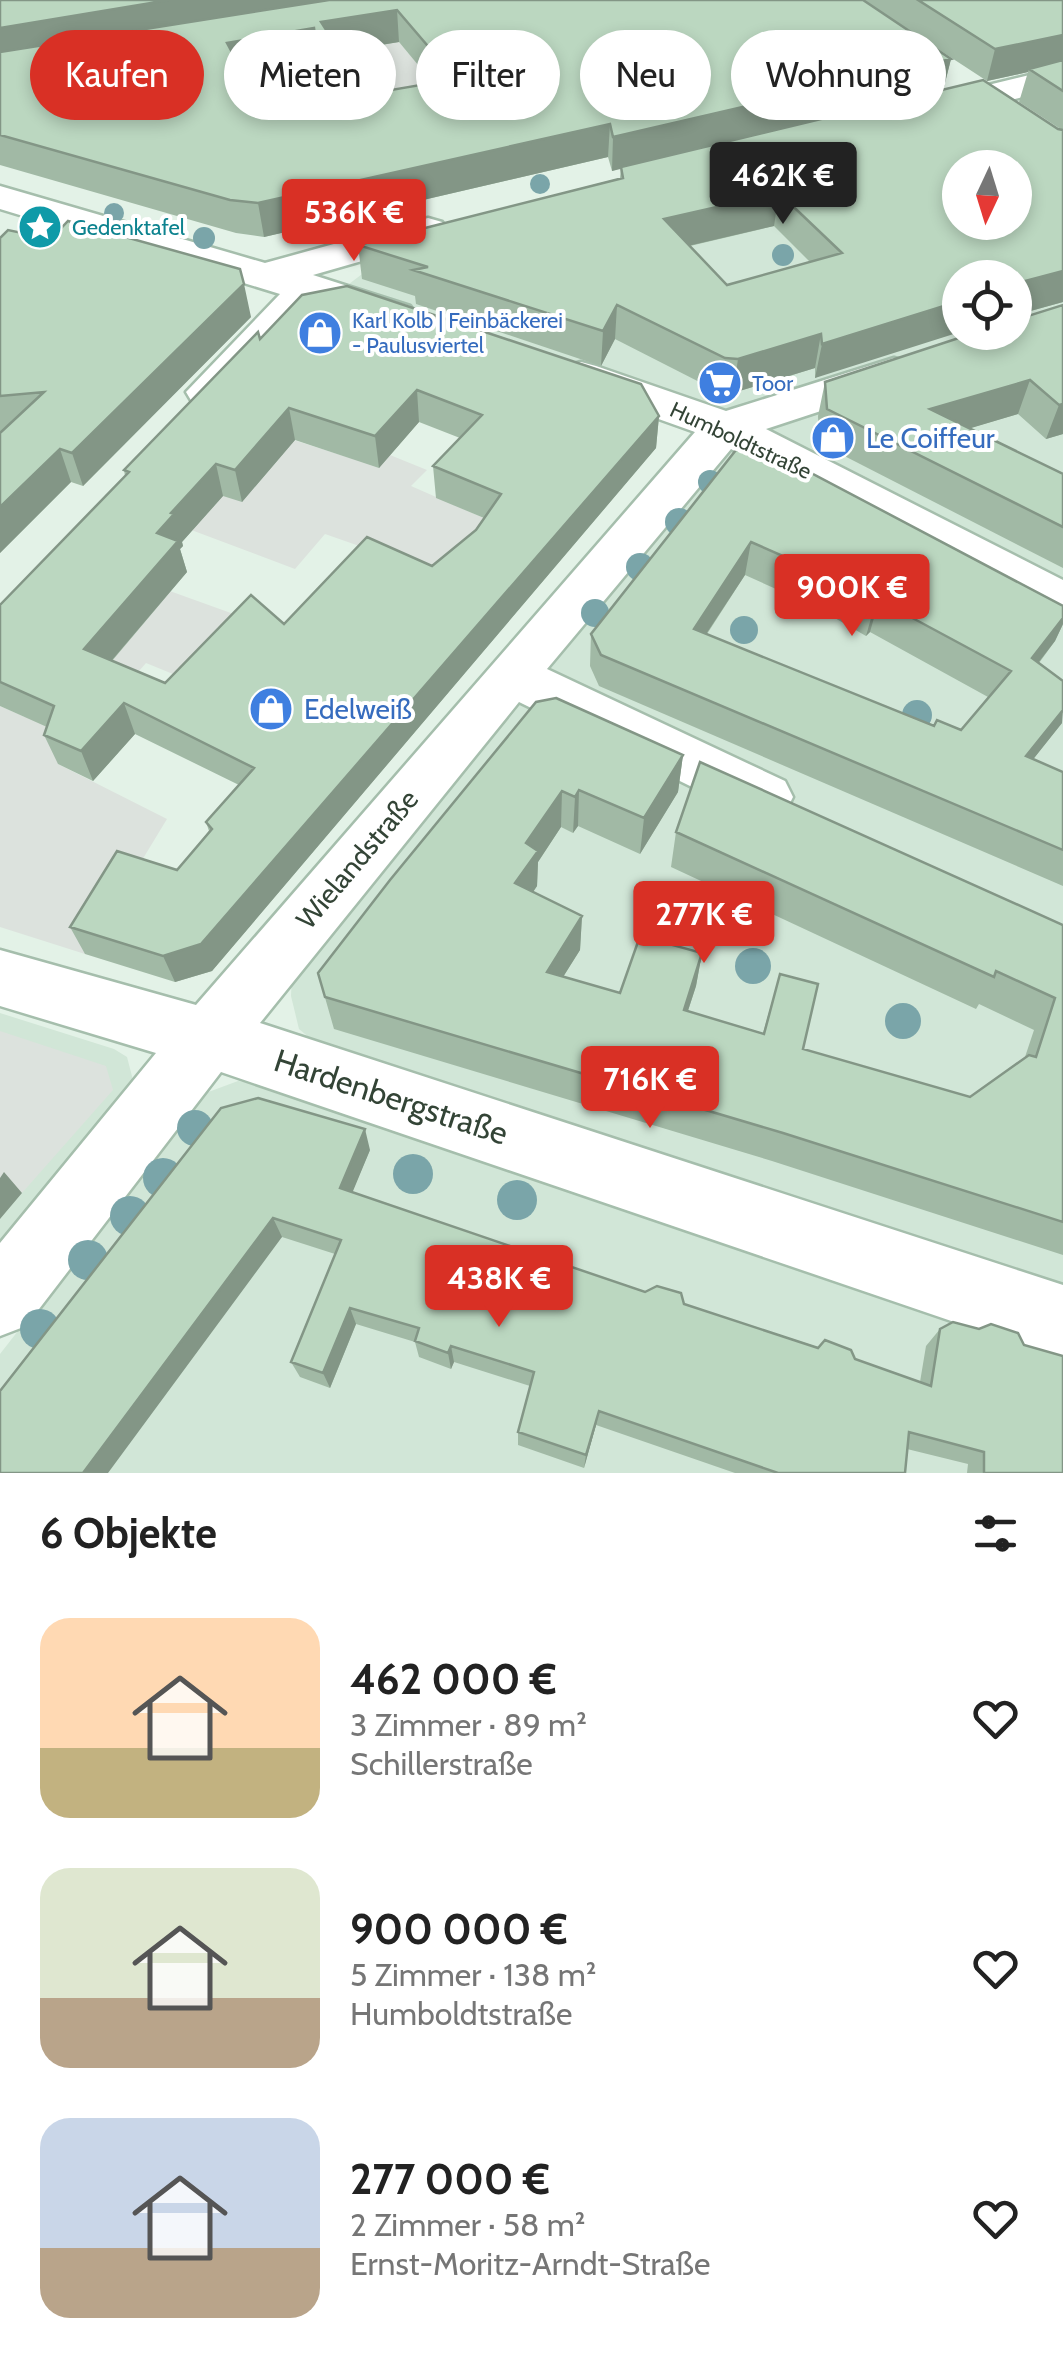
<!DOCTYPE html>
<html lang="de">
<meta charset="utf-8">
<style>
body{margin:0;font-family:Cabin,sans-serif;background:#f6f6f6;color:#222;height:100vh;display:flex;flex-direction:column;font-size:38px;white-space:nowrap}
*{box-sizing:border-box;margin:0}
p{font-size:32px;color:#767676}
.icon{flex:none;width:55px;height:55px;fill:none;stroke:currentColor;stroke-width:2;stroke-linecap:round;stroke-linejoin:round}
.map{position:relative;height:1473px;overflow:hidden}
.drawer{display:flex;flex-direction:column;background:#fff;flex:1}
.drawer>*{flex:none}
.banner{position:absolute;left:30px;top:30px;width:1005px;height:90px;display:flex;gap:20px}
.needle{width:65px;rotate:184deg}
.fabs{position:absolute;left:942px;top:150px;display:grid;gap:20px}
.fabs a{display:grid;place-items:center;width:90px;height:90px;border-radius:50%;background:#fff;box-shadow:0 5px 15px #0003;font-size:50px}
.price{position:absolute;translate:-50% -85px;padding:0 22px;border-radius:10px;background:#d93025;color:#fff;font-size:32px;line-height:65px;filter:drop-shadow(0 2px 5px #0008)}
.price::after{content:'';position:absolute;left:50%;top:60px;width:30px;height:22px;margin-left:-15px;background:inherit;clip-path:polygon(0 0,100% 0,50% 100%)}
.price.on{background:#222;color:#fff}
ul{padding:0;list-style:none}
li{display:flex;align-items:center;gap:30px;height:250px;padding:0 40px}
li span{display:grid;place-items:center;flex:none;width:280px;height:200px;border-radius:30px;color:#555}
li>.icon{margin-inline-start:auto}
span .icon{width:120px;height:120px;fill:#fffc;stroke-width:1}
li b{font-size:42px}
h2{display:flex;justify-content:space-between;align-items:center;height:120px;padding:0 40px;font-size:42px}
.pill{padding:0 35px;border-radius:45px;background:#fff;box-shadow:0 5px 15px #0003;font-size:35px;line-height:90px}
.pill.on{background:#d93025;color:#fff}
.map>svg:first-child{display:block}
</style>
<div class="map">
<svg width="1063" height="1473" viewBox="0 0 1063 1473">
<rect width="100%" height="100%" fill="#e3f2e7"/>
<path fill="#d1e6d7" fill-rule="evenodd" d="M 962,117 L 1063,169 L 1063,1473 L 0,1473 L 0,1354 L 203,1094 L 238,1081 L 267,1085 L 312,1040 L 299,1029 L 291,996 L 292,975 L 725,427 L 349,284 L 387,255 ZM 960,168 L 1015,168 L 1015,222 L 960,222 ZM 960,278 L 1015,278 L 1015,332 L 960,332 Z
M 0,1013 L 114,1049 L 127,1057 L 133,1080 L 129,1097 L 0,1256 Z"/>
<path fill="#dce2dd" d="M 399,42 L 457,111 L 440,162 L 323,55 Z
M 299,60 L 323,93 L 378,181 L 230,114 L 233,72 Z
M 284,437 L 379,467 L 390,455 L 427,470 L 411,486 L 493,522 L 442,601 L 385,555 L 325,534 L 295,569 L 186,528 Z
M 142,581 L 253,621 L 200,685 L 146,663 L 58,764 L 167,819 L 85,954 L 0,927 L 0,706 L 25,717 L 117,654 L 132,637 Z
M 0,1031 L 106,1066 L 113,1090 L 22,1193 L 0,1179 Z"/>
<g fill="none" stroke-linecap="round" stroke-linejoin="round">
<defs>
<path id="minor" d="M 1063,67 L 1063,87 L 930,120 L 918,116 L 912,109 L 918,102 Z
M 0,186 L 265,263 L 428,218 L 442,222 L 448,230 L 442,238 L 313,275 L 410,306 L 416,315 L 410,324 L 395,328 L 315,304 L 224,402 L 208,406 L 192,402 L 186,392 L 280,294 L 0,209 Z
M 894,358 L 909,362 L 916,372 L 909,382 L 766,429 L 1063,580 L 1063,620 L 731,449 L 547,669 L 785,781 L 793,797 L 785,813 L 765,820 L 745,813 L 519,702 L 260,1023 L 1063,1285 L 1063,1359 L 221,1072 L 26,1326 L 0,1336 L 0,1243 L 156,1053 L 0,1006 L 0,950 L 196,1005 L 695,432 L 566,386 L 559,376 L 566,366 L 581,362 L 596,366 L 726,411 Z"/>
</defs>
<use href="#minor" stroke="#a5beac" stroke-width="5"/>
<use href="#minor" fill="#fff" fill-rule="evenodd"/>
</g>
<g fill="#7aa5a9">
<circle cx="312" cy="79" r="9"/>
<circle cx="540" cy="184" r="10"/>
<circle cx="114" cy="213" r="10"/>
<circle cx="204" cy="238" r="11"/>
<circle cx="783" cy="255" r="11"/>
<circle cx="710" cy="482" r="12"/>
<circle cx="679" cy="522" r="14"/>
<circle cx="640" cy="567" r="14"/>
<circle cx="595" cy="613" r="14"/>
<circle cx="744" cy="630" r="14"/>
<circle cx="917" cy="715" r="15"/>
<circle cx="753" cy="966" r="18"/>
<circle cx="903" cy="1021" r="18"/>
<circle cx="195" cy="1128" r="18"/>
<circle cx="413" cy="1174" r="20"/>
<circle cx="163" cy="1178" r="20"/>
<circle cx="517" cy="1200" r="20"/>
<circle cx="130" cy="1216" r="20"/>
<circle cx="88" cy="1260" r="20"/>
<circle cx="40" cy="1329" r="20"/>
</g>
<path fill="#a1b9a5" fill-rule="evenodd" d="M 0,0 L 863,0 L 951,59 L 943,90 L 1062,130 L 1019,102 L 1028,72 L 987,81 L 863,0 L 1063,0 L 1063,302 L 1016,315 L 1015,317 L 1015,278 L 815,378 L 815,368 L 733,393 L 721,393 L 615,339 L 601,366 L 416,304 L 415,296 L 362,279 L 358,245 L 620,178 L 621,168 L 612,171 L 608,157 L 264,237 L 236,233 L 0,165 ZM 399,42 L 433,83 L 374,93 L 362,86 L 340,52 ZM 317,60 L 322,94 L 261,106 L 243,73 ZM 774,226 L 810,262 L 727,285 L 690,246 Z
M 0,238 L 251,317 L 83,486 L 71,482 L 0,553 L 0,432 L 2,431 L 0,431 Z
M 1063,305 L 1063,434 L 1046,439 L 1018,414 L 970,428 L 1063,474 L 1063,568 L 819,443 L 818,416 L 825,382 Z
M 260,339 L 659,416 L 656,448 L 212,971 L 175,982 L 85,954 L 70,927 L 177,870 L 209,831 L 206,822 L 239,785 L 135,734 L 93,781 L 58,764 L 44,735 L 47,727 L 0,706 L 0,605 L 125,476 L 124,470 ZM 419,422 L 460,438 L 433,466 L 436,498 L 484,518 L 476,530 L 432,566 L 284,624 L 165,683 L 112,661 L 187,572 L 180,549 L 183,546 L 182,542 L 223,496 L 242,502 L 295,440 L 379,468 Z
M 736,450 L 1063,606 L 1063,624 L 1055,641 L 1039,663 L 1062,723 L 1033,759 L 1063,772 L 1063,886 L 599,686 L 590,666 L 591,634 ZM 745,575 L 814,606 L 866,636 L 870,632 L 988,697 L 961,730 L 934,726 L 707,634 Z
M 536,702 L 683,755 L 678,792 L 640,854 L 578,826 L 573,833 L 561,827 L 538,862 L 537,886 L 533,892 L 582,916 L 580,950 L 563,977 L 620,993 L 702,953 L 696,986 L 688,1011 L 763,1033 L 780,974 L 803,1049 L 970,1097 L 1025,1057 L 1034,1030 L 979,1004 L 976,1009 L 671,867 L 676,832 L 1063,925 L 1063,1255 L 772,1161 L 334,1029 L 318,973 Z
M 370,1150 L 352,1192 L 645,1292 L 855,1359 L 920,1382 L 926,1346 L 940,1329 L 1063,1473 L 967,1473 L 968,1464 L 907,1449 L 905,1473 L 735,1473 L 596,1425 L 584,1468 L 518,1445 L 518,1432 L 530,1386 L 454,1362 L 451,1369 L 419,1357 L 415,1342 L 356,1324 L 330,1388 L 300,1377 L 291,1362 L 335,1254 L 282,1237 L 0,1391 Z"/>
<path fill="#839686" d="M 169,0 L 362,0 L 0,61 L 0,28 Z
M 397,10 L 399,42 L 325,54 L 321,22 Z
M 314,28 L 317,60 L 233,75 L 227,43 Z
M 1063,35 L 1063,65 L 1029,69 L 1028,72 L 987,81 L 995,49 Z
M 951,59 L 943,91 L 612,171 L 613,137 Z
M 610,124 L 608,157 L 264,237 L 258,203 Z
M 779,193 L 774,226 L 662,252 L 664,219 Z
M 1063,271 L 1063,302 L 1016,315 L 1025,281 Z
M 244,284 L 251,317 L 83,486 L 72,453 Z
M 960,301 L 960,332 L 815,378 L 822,344 Z
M 617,305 L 615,339 L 601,366 L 603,331 Z
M 821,334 L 815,368 L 733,393 L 738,359 Z
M 1030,380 L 1018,414 L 921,443 L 930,409 Z
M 417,390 L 419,422 L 379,468 L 375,436 Z
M 1063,404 L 1063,434 L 1046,439 L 1059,405 Z
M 289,408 L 295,440 L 242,502 L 235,470 Z
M 659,416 L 656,448 L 212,971 L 175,982 L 163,956 Z
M 60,449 L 71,482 L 0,553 L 0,507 Z
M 216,464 L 223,496 L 182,542 L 183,546 L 180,549 L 187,572 L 95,680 L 84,649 L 171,513 Z
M 751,542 L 745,575 L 689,660 L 694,629 Z
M 879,600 L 870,632 L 866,636 L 875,604 Z
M 1063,618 L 1063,624 L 1055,641 L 1018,689 L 1032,658 Z
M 124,703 L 135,734 L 93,781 L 81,751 Z
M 1063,710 L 1062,723 L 1012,786 L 1026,756 Z
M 683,755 L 678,792 L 640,854 L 644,818 Z
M 579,790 L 578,826 L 573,833 L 575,797 Z
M 562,791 L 561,827 L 538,862 L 537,886 L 516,917 L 515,883 L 526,843 Z
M 582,916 L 580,950 L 546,1004 L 547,972 Z
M 702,953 L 696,986 L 678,1041 L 684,1010 Z
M 365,1129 L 370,1150 L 346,1208 L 340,1188 Z
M 4,1172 L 22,1193 L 0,1219 L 0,1178 Z
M 273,1218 L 282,1237 L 108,1473 L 83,1473 Z
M 350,1308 L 356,1324 L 330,1388 L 323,1373 Z
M 451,1346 L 454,1362 L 451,1369 L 448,1353 Z
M 599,1411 L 596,1425 L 584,1468 L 586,1455 Z"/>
<path fill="#bbd7c0" stroke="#839686" stroke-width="2.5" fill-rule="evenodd" d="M 0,0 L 169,0 L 0,28 Z
M 329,0 L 863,0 L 951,59 L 613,137 L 610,124 L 258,203 L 230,200 L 0,135 L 0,52 ZM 397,10 L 456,79 L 374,93 L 368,84 L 362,86 L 321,22 ZM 314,28 L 322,94 L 261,106 L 227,43 Z
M 918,0 L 1063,0 L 1063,35 L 995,49 Z
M 1063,60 L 1063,91 L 1029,69 Z
M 983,80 L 1058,129 L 1063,130 L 1063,271 L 1025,281 L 1022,294 L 1015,294 L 1015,278 L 960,278 L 960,301 L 822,344 L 821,334 L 738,359 L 725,358 L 617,305 L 603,331 L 413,270 L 428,267 L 358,245 L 623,178 L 621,167 ZM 960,168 L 1015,168 L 1015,222 L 960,222 ZM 779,193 L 842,253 L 727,285 L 664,219 Z
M 68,221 L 240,269 L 244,284 L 72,453 L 60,449 L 0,507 L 0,433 L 44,392 L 0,396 L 0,238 L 8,230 L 51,239 Z
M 347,286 L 641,384 L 659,416 L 201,944 L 163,956 L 70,927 L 117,851 L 177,870 L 212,829 L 206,822 L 254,768 L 124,703 L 81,751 L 44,735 L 54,706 L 0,682 L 0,605 L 129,472 L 124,470 L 258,332 L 260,339 L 302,295 ZM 417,390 L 482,415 L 433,466 L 501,494 L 476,530 L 432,566 L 367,537 L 284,624 L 251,595 L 165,683 L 84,649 L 178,541 L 157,533 L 174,514 L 171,513 L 216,464 L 235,470 L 289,408 L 375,436 Z
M 1063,305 L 1063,404 L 1059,405 L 1030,380 L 930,409 L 1063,474 L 1063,527 L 827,409 L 825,382 L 977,332 L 1015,332 L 1015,320 Z
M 762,447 L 1063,606 L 1063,618 L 1032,658 L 1063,681 L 1063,710 L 1026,756 L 1063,772 L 1063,850 L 601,655 L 591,634 L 736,450 ZM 751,542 L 822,573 L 875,604 L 879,600 L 1011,671 L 961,730 L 937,720 L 934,726 L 694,629 Z
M 556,698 L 683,755 L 644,818 L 579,790 L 575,797 L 562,791 L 526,843 L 538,851 L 515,883 L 582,916 L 547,972 L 620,993 L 640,936 L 702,953 L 684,1010 L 764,1034 L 780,974 L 818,984 L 803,1049 L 970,1097 L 1029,1055 L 1036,1057 L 1055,998 L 996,971 L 994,977 L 676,832 L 700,762 L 1063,925 L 1063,1222 L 783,1133 L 325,997 L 318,973 L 390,880 L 536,702 Z
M 258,1098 L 365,1129 L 340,1188 L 645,1292 L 657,1286 L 681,1293 L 684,1304 L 818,1348 L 825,1340 L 851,1350 L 855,1359 L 931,1386 L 940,1329 L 953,1322 L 979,1329 L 991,1324 L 1018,1333 L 1024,1345 L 1063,1356 L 1063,1473 L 984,1473 L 984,1452 L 909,1432 L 905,1473 L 778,1473 L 599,1411 L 586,1455 L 518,1432 L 534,1372 L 451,1346 L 448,1353 L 415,1341 L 419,1328 L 350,1308 L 323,1373 L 291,1362 L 341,1240 L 273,1218 L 83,1473 L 0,1473 L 0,1391 L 221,1108 Z"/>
<defs>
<symbol id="sight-disc" viewBox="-11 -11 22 22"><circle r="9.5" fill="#0f9aa8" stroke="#fff"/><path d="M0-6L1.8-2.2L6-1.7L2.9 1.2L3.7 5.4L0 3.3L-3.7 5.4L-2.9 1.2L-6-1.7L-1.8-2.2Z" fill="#fff"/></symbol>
<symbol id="shop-disc" viewBox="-11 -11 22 22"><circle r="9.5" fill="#3f7fe0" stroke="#fff"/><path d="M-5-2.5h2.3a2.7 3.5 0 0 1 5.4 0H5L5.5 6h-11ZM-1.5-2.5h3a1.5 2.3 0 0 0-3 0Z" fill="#fff"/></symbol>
<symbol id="supermarket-disc" viewBox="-11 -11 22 22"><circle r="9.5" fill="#3f7fe0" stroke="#fff"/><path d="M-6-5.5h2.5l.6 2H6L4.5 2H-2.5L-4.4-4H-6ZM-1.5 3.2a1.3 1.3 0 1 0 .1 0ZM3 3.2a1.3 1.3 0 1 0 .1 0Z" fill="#fff"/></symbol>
</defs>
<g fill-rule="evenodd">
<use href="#sight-disc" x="15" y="202" width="50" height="50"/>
<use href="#shop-disc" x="295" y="308" width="50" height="50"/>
<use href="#supermarket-disc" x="695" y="358" width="50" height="50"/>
<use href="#shop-disc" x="808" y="413" width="50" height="50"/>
<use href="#shop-disc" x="246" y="684" width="50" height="50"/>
</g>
<g text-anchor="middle" stroke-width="8" stroke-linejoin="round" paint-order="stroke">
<g font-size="22" fill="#0d838f" stroke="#fff" text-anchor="start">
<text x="72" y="235">Gedenktafel</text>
</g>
<g font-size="22" fill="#366cbe" stroke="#fff" text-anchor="start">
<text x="352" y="328">Karl Kolb | Feinbäckerei<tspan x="352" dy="25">- Paulusviertel</tspan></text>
<text x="752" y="391">Toor</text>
</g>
<g font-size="22" fill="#334436" stroke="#fff">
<text transform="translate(741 440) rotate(25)" y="8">Humboldtstraße</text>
</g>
<g font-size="28" fill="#366cbe" stroke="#fff" text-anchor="start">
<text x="866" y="448">Le Coiffeur</text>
<text x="304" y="719">Edelweiß</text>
</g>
<g font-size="28" fill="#334436" stroke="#fff">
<text transform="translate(357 859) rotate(-50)" y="10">Wielandstraße</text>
</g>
<g font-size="32" fill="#334436" stroke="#fff">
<text transform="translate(391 1097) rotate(18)" y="11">Hardenbergstraße</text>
</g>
</g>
</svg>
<div class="fabs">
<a><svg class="needle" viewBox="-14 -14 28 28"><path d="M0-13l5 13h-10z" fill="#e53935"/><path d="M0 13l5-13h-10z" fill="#767676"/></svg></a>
<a><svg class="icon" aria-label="locate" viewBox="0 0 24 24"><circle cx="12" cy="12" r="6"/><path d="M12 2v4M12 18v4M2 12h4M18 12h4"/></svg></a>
</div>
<b class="price on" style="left:783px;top:227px">462K €</b>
<b class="price" style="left:354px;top:264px">536K €</b>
<b class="price" style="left:852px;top:639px">900K €</b>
<b class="price" style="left:704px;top:966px">277K €</b>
<b class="price" style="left:650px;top:1131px">716K €</b>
<b class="price" style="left:499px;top:1330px">438K €</b>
<div class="banner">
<a class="pill on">Kaufen</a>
<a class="pill">Mieten</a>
<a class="pill">Filter</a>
<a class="pill">Neu</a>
<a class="pill">Wohnung</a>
</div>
</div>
<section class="drawer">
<h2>6 Objekte<svg class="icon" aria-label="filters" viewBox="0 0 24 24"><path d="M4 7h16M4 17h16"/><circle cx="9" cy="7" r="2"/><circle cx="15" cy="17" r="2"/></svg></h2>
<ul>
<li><span style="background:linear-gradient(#ffd9b3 65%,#c2b280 0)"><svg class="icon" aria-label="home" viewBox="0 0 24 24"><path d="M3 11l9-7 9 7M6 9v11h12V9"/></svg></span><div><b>462 000 €</b><p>3 Zimmer · 89 m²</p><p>Schillerstraße</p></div><svg class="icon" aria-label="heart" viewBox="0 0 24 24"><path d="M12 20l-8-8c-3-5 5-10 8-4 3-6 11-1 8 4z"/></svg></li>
<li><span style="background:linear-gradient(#dfe7d0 65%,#b9a48a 0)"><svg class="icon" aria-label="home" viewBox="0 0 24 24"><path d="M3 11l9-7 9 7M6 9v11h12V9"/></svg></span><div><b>900 000 €</b><p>5 Zimmer · 138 m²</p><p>Humboldtstraße</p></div><svg class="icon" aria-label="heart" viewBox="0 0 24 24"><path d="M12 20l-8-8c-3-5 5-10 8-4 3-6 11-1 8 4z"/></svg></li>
<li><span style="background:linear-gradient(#c9d6e8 65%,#b9a48a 0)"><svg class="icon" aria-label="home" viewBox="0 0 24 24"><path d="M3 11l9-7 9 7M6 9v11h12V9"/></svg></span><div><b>277 000 €</b><p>2 Zimmer · 58 m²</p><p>Ernst-Moritz-Arndt-Straße</p></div><svg class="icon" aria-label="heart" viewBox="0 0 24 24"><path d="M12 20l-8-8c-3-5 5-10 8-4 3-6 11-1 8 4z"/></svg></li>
</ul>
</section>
